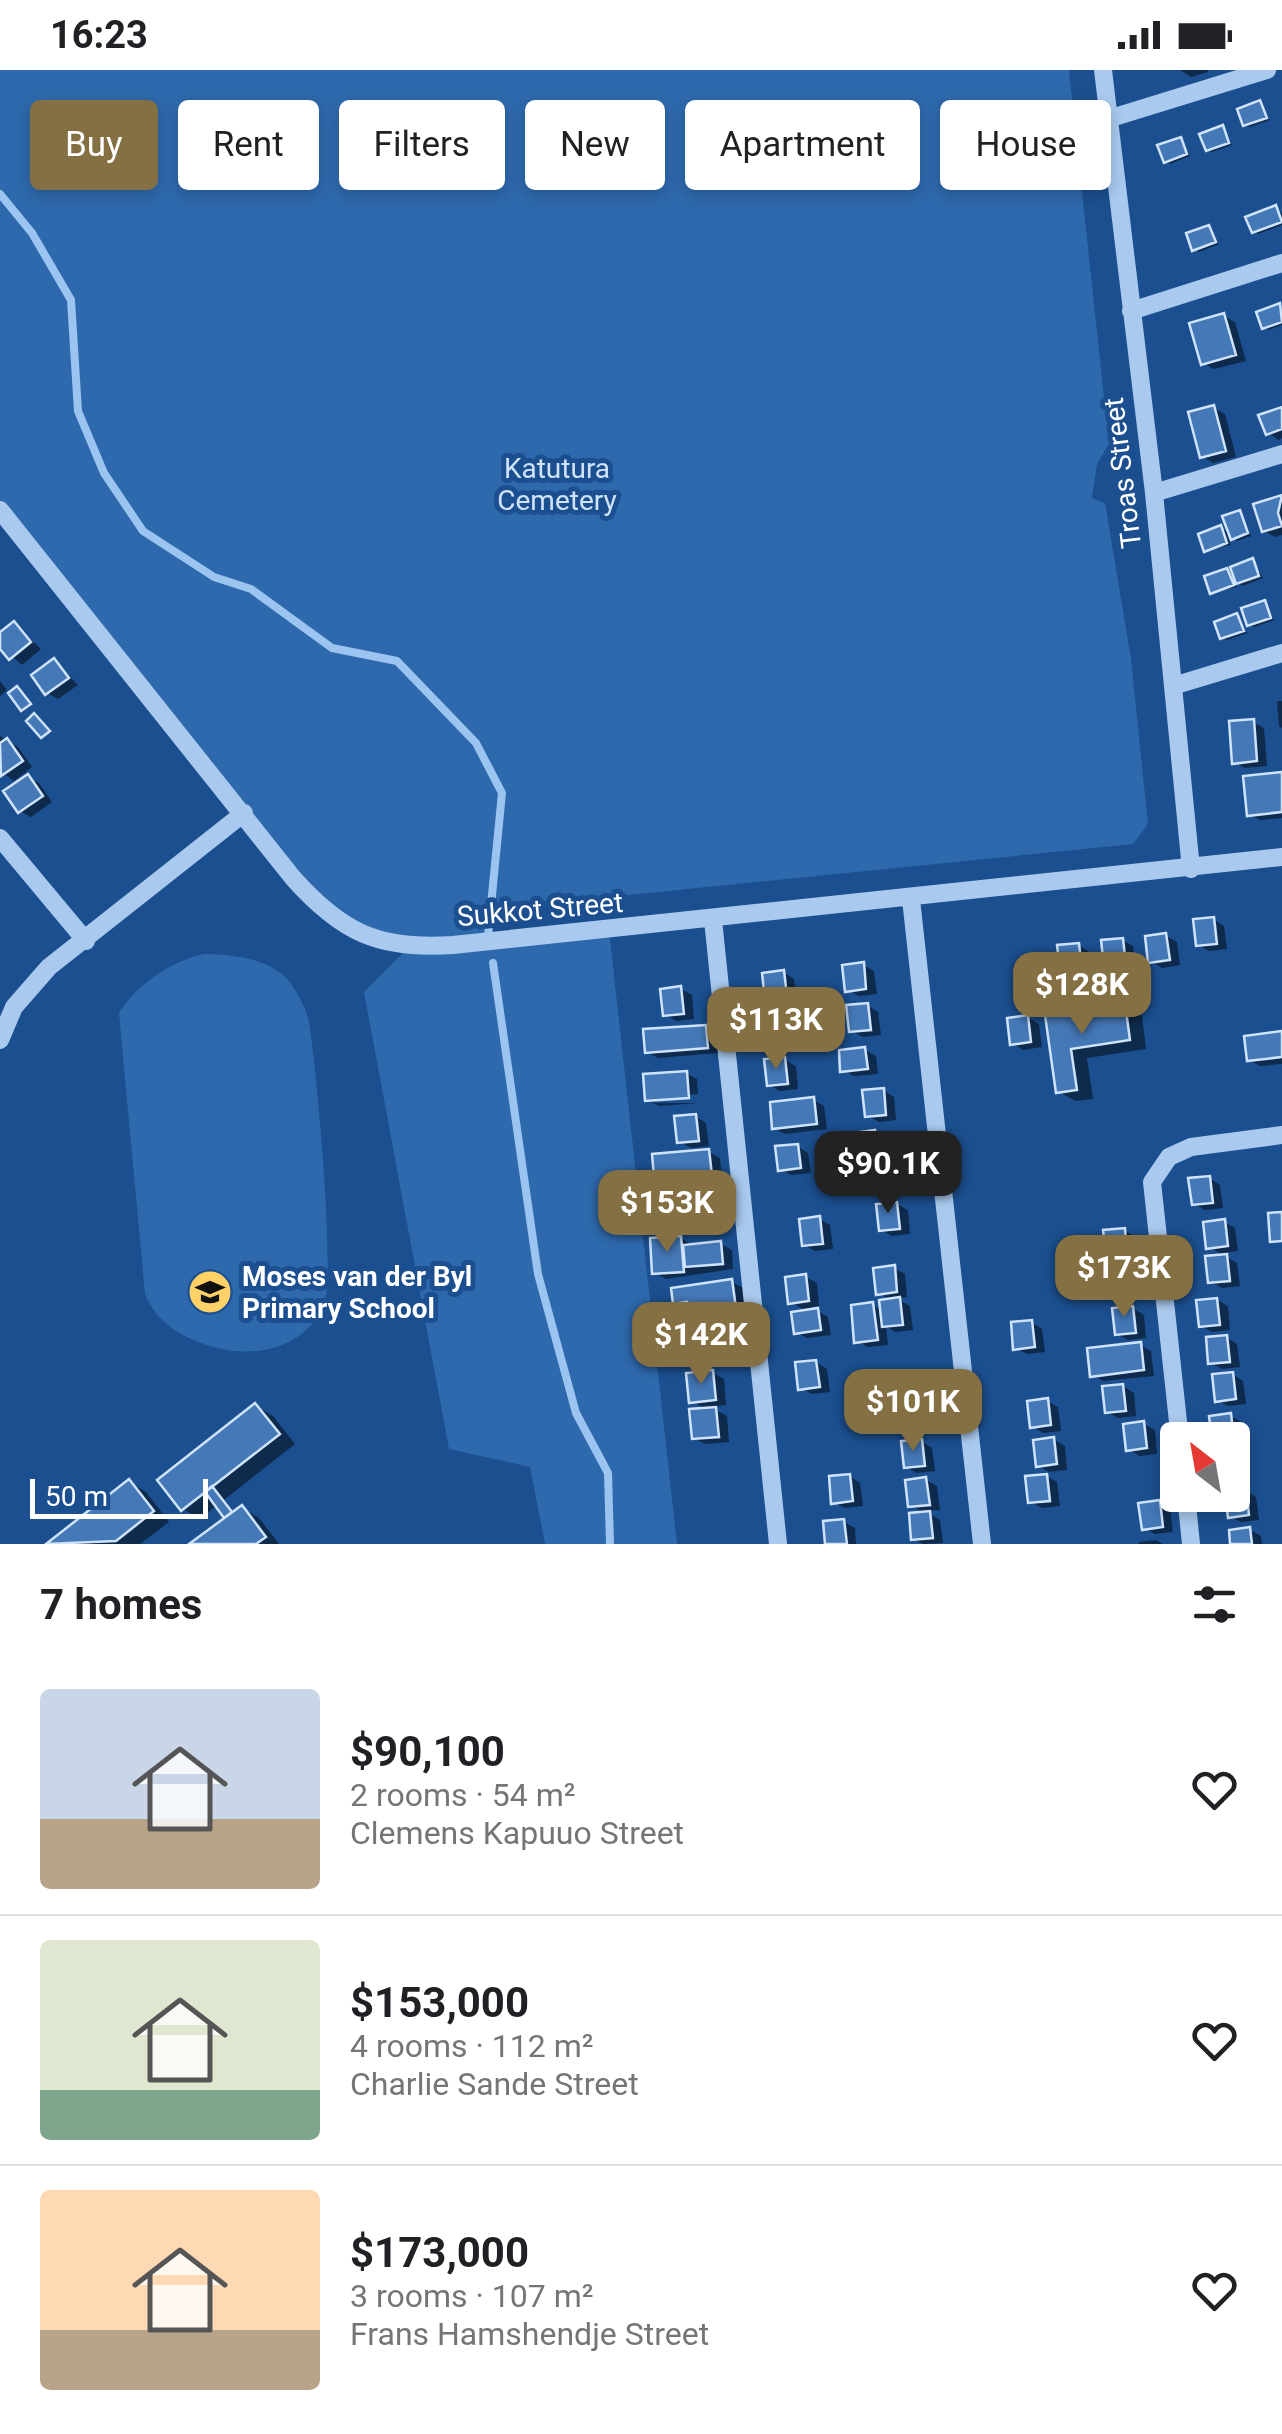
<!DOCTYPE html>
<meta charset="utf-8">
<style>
body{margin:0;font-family:Roboto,sans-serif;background:#f6f6f6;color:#202124;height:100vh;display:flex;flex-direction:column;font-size:38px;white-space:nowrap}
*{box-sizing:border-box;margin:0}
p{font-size:32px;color:#757577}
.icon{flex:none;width:55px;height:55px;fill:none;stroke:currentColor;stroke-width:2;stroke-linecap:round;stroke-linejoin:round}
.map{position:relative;height:1474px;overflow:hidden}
.side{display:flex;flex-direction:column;background:#fff;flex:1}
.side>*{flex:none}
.guide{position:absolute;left:30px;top:30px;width:1222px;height:90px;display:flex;gap:20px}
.needle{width:65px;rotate:329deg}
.tools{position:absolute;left:1160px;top:1352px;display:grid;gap:20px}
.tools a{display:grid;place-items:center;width:90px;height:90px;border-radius:10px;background:#fff;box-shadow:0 5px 15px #0003;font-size:50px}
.scale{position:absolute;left:30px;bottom:25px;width:178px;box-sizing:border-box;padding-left:10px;border:5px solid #fff;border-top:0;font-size:28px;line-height:35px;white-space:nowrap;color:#fff;-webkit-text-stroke:8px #1b4f8f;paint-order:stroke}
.price{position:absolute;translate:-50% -85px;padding:0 22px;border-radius:20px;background:#847042;color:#fff;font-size:32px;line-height:65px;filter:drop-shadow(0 2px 5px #0008)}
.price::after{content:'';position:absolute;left:50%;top:60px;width:30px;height:22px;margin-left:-15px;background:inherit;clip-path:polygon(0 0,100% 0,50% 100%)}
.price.active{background:#222;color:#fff}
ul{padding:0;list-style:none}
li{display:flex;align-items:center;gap:30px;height:250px;padding:0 40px}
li+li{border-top:2px solid #e0e0e0}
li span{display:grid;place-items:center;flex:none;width:280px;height:200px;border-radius:10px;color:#555}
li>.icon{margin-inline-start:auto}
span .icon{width:120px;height:120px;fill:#fffc;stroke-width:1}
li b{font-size:42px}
h2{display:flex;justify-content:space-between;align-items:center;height:120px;padding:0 40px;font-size:42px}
.chip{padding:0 35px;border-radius:10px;background:#fff;box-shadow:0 5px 15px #0003;font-size:35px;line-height:90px}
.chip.active{background:#847042;color:#fff}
.status{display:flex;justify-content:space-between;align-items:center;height:70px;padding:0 50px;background:#fff;direction:ltr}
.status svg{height:28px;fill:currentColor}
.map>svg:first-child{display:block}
</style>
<div class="status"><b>16:23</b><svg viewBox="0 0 49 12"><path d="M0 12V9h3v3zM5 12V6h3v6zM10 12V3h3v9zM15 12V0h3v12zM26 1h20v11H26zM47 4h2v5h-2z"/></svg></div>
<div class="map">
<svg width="1282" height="1474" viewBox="0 0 1282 1474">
<rect width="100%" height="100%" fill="#1b4f8f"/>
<path fill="#2e69ad" d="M 0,0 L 1069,0 L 1109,374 L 1097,394 L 1092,428 L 1105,433 L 1131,589 L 1148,754 L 1133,774 L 490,839 L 488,866 L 609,860 L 677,1474 L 545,1474 L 530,1397 L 449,1379 L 364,922 L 409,877 L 340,853 L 0,440 Z
M 204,884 C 231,885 263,887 284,906 C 295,916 306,938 309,952 C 316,994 336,1204 324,1234 C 306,1278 256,1289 214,1277 C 184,1269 156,1253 145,1224 L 119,943 C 139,913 169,892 204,884 Z"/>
<path fill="#0007" d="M 1180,0 L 1208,0 L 1208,2 L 1191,7 Z
M 1260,33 L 1270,50 L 1250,57 L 1245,55 Z
M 1222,58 L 1232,75 L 1212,82 L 1208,80 Z
M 1181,69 L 1190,86 L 1170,94 L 1166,91 Z
M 1276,137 L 1282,144 L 1282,155 L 1258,164 L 1254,162 Z
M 1209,157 L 1219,174 L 1199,182 L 1194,179 Z
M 1279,236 L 1282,255 L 1269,260 L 1264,257 Z
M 1224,246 L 1235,252 L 1246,291 L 1214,299 L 1203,293 Z
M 1214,338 L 1225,344 L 1236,387 L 1213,393 L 1202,386 Z
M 1282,339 L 1282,368 L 1279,370 L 1268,363 Z
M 1282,427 L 1282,465 L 1275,467 L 1264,461 L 1256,435 Z
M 1240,443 L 1251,466 L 1237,471 L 1227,465 L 1231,475 L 1206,480 L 1221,458 L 1231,464 Z
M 1253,491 L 1263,508 L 1243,516 L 1234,511 L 1237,517 L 1212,522 L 1227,501 L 1236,506 Z
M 1264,533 L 1274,550 L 1254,557 L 1249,554 Z
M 1237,546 L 1247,563 L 1227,570 L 1222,568 Z
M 14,554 L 41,579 L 22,595 L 0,575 L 0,565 Z
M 54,591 L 78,615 L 58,629 L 47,623 Z
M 0,611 L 7,620 L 0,626 Z
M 1277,631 L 1282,631 L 1282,658 L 1279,656 Z
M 1253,652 L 1264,658 L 1267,696 L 1245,698 L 1234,692 Z
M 0,666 L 18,677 L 32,697 L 14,711 L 0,701 Z
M 1282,705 L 1282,748 L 1260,750 L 1249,744 Z
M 28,707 L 39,713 L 52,732 L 31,747 L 20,741 Z
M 1213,849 L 1224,856 L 1227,879 L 1209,881 L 1198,875 Z
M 1166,866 L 1177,872 L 1180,895 L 1162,898 L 1151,891 Z
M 1122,870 L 1133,876 L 1136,900 L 1118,902 L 1107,896 Z
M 1078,875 L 1089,882 L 1092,905 L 1074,907 L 1063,901 Z
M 863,895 L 874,901 L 877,924 L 859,926 L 848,920 Z
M 783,902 L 794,909 L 797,932 L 779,934 L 768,928 Z
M 681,919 L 692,925 L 694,949 L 676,951 L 665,944 Z
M 867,935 L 878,942 L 881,965 L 863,967 L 852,961 Z
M 1124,936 L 1142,946 L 1146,979 L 1087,988 L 1093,1029 L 1076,1031 L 1059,1022 L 1048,947 Z
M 1028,948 L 1039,954 L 1042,977 L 1023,980 L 1012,973 Z
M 786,949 L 797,955 L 800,979 L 782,981 L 771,974 Z
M 706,957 L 717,963 L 718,983 L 658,988 L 647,982 Z
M 1282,964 L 1282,994 L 1260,996 L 1249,990 Z
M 865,980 L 876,986 L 878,1004 L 854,1006 L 843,1000 Z
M 785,990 L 796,996 L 798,1019 L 780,1021 L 769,1015 Z
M 686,1003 L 697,1009 L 698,1024 L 655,1028 L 655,1033 L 699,1033 L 659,1036 L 648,1030 Z
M 883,1020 L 894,1027 L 896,1050 L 879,1052 L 868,1046 Z
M 813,1030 L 824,1036 L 827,1059 L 785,1064 L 774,1058 Z
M 695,1046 L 706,1053 L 709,1076 L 691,1078 L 680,1072 Z
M 874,1063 L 885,1069 L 887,1084 L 866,1086 L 866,1091 L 888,1089 L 888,1096 L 900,1103 L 903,1126 L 884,1128 L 874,1122 L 871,1095 L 859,1088 Z
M 797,1076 L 808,1083 L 811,1103 L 791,1105 L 780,1099 Z
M 709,1082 L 720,1088 L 723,1119 L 668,1123 L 657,1117 Z
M 1209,1108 L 1220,1115 L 1223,1138 L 1205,1140 L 1194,1134 Z
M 659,1129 L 671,1141 L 694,1131 L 715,1145 L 702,1164 L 672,1144 L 674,1160 L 661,1162 L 650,1156 Z
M 897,1134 L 908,1140 L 910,1164 L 892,1166 L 881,1160 Z
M 819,1149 L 830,1155 L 833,1179 L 815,1181 L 804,1175 Z
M 1224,1152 L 1235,1158 L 1238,1181 L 1221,1183 L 1237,1193 L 1240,1216 L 1222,1218 L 1211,1212 L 1225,1186 L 1209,1177 Z
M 1124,1160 L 1135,1167 L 1137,1190 L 1120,1192 L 1108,1186 Z
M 681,1168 L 692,1175 L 721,1174 L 732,1180 L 733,1199 L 666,1209 L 655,1203 Z
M 894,1198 L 905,1204 L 907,1227 L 897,1229 L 910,1236 L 913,1260 L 895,1262 L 886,1256 L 888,1275 L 868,1277 L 857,1271 L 873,1235 L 882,1241 L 892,1231 L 879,1223 Z
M 1127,1199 L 1138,1206 L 1140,1229 L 1122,1231 L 1111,1225 Z
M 806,1207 L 817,1213 L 819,1236 L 811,1237 L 828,1247 L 831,1265 L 807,1268 L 796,1262 L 808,1242 L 791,1232 Z
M 732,1212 L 743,1218 L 746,1243 L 701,1249 L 676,1232 Z
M 1217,1230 L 1228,1236 L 1230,1260 L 1212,1262 L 1201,1256 Z
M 1133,1238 L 1144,1245 L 1146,1268 L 1128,1270 L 1117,1264 Z
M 1031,1252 L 1042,1259 L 1045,1282 L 1027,1284 L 1016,1278 Z
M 684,1254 L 718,1271 L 708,1294 L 684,1282 Z
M 1226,1267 L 1237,1274 L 1240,1297 L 1222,1299 L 1211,1293 Z
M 1140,1275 L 1151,1281 L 1154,1306 L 1103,1311 L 1092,1305 Z
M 816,1292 L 827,1299 L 830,1322 L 812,1324 L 801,1318 Z
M 713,1303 L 724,1309 L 726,1335 L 711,1337 L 727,1346 L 729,1372 L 705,1374 L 694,1368 L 707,1340 L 692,1331 Z
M 1232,1304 L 1243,1311 L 1246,1334 L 1228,1336 L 1217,1330 Z
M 1123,1316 L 1134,1323 L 1136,1346 L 1118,1348 L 1107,1342 Z
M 913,1325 L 924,1332 L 926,1355 L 908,1357 L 897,1351 Z
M 1047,1331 L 1058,1337 L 1061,1361 L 1043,1363 L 1032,1356 Z
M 256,1336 L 273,1346 L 295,1374 L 224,1430 L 234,1444 L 242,1438 L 259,1448 L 279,1474 L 193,1474 L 229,1448 L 217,1435 L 200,1449 L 183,1439 Z
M 1230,1346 L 1241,1352 L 1243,1367 L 1214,1370 Z
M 1144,1354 L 1155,1360 L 1157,1384 L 1140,1386 L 1128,1379 Z
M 1054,1370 L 1065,1376 L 1067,1400 L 1049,1402 L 1038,1396 Z
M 921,1371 L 932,1378 L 935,1401 L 917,1403 L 906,1397 Z
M 849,1406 L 860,1413 L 863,1436 L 845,1438 L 834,1432 Z
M 1046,1406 L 1057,1412 L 1060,1436 L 1042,1438 L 1031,1432 Z
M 926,1410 L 937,1416 L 940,1440 L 925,1441 L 940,1450 L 943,1473 L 923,1474 L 914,1469 L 925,1444 L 911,1435 Z
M 129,1412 L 146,1422 L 169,1452 L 140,1474 L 50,1474 Z
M 1245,1420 L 1256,1427 L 1259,1450 L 1241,1452 L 1230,1446 L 1232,1422 Z
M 1159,1432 L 1170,1439 L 1173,1462 L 1155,1464 L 1144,1458 Z
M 844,1452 L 855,1458 L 856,1474 L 828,1474 Z
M 1250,1460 L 1261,1466 L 1262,1474 L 1233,1474 Z
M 1156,1470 L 1163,1474 L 1139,1474 L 1139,1472 Z"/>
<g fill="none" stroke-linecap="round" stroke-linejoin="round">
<path stroke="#9cc4f0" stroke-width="8" d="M 0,124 L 32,163 L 71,230 L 78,341 L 104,403 L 143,461 L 214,507 L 251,519 L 332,578 L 397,591 L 476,673 L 502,723 L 488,866
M 493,893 L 538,1204 L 576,1343 L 608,1403 L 610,1474"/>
</g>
<path fill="#4478b7" stroke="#cfe3fa" stroke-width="2.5" d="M 1260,30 L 1267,48 L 1243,56 L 1237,39 Z
M 1223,55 L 1229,73 L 1206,81 L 1199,64 Z
M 1181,67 L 1187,84 L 1164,93 L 1157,75 Z
M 1276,135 L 1282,152 L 1252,163 L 1245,147 Z
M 1209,155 L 1216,172 L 1192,181 L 1186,163 Z
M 1280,233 L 1282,252 L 1262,259 L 1256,242 Z
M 1224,243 L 1236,285 L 1201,295 L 1189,253 Z
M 1214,335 L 1226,381 L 1200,388 L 1188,342 Z
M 1282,337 L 1282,359 L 1266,365 L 1258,345 Z
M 1282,425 L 1278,443 L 1282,456 L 1262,462 L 1253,434 Z
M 1240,440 L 1248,463 L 1231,470 L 1222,446 Z
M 1221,455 L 1227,473 L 1204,482 L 1198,464 Z
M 1253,488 L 1259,506 L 1236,514 L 1230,497 Z
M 1227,498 L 1234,515 L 1210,524 L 1204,506 Z
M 1265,530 L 1271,548 L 1247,556 L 1241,538 Z
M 1237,543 L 1244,561 L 1220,569 L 1214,552 Z
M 14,551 L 31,572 L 9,590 L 0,579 L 0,562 Z
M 54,588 L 69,608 L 45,625 L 31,605 Z
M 17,616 L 31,634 L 21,641 L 8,623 Z
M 34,643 L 50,661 L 41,668 L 26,651 Z
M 1254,649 L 1257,691 L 1232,694 L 1229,651 Z
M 7,668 L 23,691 L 1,706 L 0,673 Z
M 1282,702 L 1282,742 L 1247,746 L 1243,706 Z
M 28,704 L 43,726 L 18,743 L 3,721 Z
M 1214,847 L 1217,874 L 1196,876 L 1193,849 Z
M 1166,863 L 1170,890 L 1148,893 L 1145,866 Z
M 1123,868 L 1126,895 L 1104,897 L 1101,870 Z
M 1079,873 L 1082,900 L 1060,902 L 1057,875 Z
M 864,892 L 866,919 L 845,922 L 842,895 Z
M 784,900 L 787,927 L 765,930 L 762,903 Z
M 681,916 L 684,944 L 663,946 L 660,919 Z
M 868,933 L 871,960 L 849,962 L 846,935 Z
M 1125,933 L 1130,970 L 1071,979 L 1077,1020 L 1056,1023 L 1045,945 Z
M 1028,945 L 1031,972 L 1010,975 L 1007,948 Z
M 787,946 L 790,973 L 768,976 L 766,949 Z
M 706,955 L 708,978 L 645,983 L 643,959 Z
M 1282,961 L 1282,987 L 1247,991 L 1244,966 Z
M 865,977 L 868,999 L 840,1002 L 839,980 Z
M 785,987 L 788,1014 L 767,1016 L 764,989 Z
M 687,1001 L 689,1028 L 645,1031 L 643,1004 Z
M 884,1018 L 886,1045 L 865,1047 L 862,1020 Z
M 814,1027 L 817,1054 L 772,1059 L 770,1032 Z
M 696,1044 L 699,1071 L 677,1073 L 674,1046 Z
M 875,1060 L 878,1087 L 856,1090 L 853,1063 Z
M 798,1074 L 801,1098 L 778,1101 L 775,1076 Z
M 709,1079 L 713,1114 L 655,1119 L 652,1084 Z
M 889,1094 L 892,1121 L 871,1123 L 868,1096 Z
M 1210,1106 L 1213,1133 L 1192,1135 L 1188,1108 Z
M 682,1121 L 705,1137 L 689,1160 L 666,1144 Z
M 660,1127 L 664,1155 L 648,1157 L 644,1129 Z
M 897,1132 L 900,1159 L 879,1161 L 876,1134 Z
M 1282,1142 L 1282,1171 L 1270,1172 L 1268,1143 Z
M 820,1146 L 823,1174 L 802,1176 L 799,1149 Z
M 1225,1149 L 1228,1176 L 1206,1179 L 1203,1152 Z
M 1125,1158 L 1127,1185 L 1106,1187 L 1103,1160 Z
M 681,1166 L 684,1202 L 652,1204 L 650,1168 Z
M 721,1171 L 723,1194 L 685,1197 L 683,1175 Z
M 1227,1184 L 1230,1211 L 1208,1213 L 1205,1186 Z
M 895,1195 L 897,1222 L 876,1225 L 873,1198 Z
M 1127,1197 L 1130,1224 L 1109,1227 L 1106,1200 Z
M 806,1204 L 809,1231 L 788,1234 L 785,1207 Z
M 732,1209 L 736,1238 L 688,1244 L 687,1232 L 673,1234 L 671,1218 Z
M 900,1227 L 903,1255 L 882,1257 L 879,1230 Z
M 1217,1228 L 1220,1255 L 1199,1257 L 1196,1230 Z
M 873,1232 L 878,1270 L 854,1273 L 851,1235 Z
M 1133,1236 L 1136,1263 L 1115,1265 L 1112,1238 Z
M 818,1238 L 821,1260 L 794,1264 L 791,1242 Z
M 1032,1250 L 1035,1277 L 1013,1280 L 1011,1252 Z
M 683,1251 L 708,1263 L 696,1290 L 670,1277 Z
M 1227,1265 L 1230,1292 L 1208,1294 L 1206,1267 Z
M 1141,1272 L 1144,1300 L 1090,1307 L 1087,1278 Z
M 816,1290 L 820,1317 L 798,1320 L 795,1292 Z
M 713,1300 L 716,1330 L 689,1333 L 686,1303 Z
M 1233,1302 L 1236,1329 L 1215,1332 L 1212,1304 Z
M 1123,1314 L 1126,1341 L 1105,1343 L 1102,1316 Z
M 913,1323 L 916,1350 L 895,1352 L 892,1325 Z
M 1048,1328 L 1051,1355 L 1030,1358 L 1027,1331 Z
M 255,1333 L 280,1364 L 181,1441 L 157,1410 Z
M 716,1337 L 719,1367 L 692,1369 L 689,1339 Z
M 1231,1343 L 1234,1370 L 1212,1370 L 1209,1346 Z
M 1144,1351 L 1147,1378 L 1126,1381 L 1123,1354 Z
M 1054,1367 L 1057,1394 L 1036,1397 L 1033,1370 Z
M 922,1369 L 925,1396 L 904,1398 L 901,1371 Z
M 850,1404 L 853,1431 L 831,1434 L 829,1406 Z
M 1047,1404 L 1050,1431 L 1028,1433 L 1025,1406 Z
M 926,1407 L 930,1435 L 908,1437 L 905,1410 Z
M 129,1409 L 154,1441 L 116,1471 L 46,1474 Z
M 212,1416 L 232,1442 L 224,1448 L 205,1422 Z
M 1246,1418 L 1249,1445 L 1228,1448 L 1225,1425 Z
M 1160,1430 L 1163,1457 L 1142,1460 L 1138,1433 Z
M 242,1435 L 266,1467 L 256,1474 L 189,1474 Z
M 930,1441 L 933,1468 L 911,1470 L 909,1443 Z
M 844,1449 L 847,1474 L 825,1474 L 823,1451 Z
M 1250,1457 L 1252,1474 L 1230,1474 L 1229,1460 Z"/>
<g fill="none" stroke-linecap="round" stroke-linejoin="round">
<path stroke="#a9c9ee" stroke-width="18" d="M 1103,0 L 1154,423 L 1191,799
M 1108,49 L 1267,0
M 1131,241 L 1282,193
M 1154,423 L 1282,384
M 0,440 L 293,808 C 342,863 379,880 453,875 L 1282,787
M 1173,616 L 1282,583
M 0,768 L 86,871
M 911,829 L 982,1474
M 713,850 L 778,1474
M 0,970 L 14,937 L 49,897 L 244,743
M 1180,1370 L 1152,1112 L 1169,1087 L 1191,1077 L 1282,1065
M 1186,1425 L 1191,1474"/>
</g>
<defs>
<symbol id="school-disc" viewBox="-11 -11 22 22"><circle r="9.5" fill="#ffd166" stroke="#1b4f8f"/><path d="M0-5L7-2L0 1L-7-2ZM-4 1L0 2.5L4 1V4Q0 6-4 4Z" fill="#111"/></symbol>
</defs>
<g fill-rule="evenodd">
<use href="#school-disc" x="185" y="1197" width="50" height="50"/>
</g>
<g text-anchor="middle" stroke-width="10" stroke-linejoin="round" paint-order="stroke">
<g font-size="28" fill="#cfe3fa" stroke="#1b4f8f">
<text x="557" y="408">Katutura<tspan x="557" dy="32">Cemetery</tspan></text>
</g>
<g font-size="28" fill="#fff" stroke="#1b4f8f">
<text transform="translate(1122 403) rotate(-97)" y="10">Troas Street</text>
<text transform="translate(540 839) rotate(-5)" y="10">Sukkot Street</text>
</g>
<g font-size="28" font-weight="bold" fill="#fff" stroke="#1b4f8f" text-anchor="start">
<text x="242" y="1216">Moses van der Byl<tspan x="242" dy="32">Primary School</tspan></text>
</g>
</g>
</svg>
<div class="tools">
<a><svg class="needle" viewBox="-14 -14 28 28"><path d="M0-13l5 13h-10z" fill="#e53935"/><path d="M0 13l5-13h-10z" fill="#757577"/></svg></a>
</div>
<div class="scale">50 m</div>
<b class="price" style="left:1082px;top:967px">$128K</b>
<b class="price" style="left:776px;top:1002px">$113K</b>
<b class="price active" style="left:888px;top:1146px">$90.1K</b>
<b class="price" style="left:667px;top:1185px">$153K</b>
<b class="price" style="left:1124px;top:1250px">$173K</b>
<b class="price" style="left:701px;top:1317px">$142K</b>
<b class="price" style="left:913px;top:1384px">$101K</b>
<div class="guide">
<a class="chip active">Buy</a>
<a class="chip">Rent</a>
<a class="chip">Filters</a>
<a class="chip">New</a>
<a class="chip">Apartment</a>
<a class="chip">House</a>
</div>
</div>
<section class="side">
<h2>7 homes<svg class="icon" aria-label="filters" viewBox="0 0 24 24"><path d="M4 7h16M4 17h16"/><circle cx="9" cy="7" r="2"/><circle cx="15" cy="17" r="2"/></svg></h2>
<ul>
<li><span style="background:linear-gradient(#c9d6e8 65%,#b9a48a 0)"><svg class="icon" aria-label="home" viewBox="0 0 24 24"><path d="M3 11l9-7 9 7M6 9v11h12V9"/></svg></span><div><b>$90,100</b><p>2 rooms · 54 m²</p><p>Clemens Kapuuo Street</p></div><svg class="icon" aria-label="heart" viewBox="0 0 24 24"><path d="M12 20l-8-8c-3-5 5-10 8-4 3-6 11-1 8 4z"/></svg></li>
<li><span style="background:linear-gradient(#dfe7d0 75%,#7fa58c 0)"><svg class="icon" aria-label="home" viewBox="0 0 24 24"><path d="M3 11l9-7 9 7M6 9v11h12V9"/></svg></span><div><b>$153,000</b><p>4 rooms · 112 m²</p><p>Charlie Sande Street</p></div><svg class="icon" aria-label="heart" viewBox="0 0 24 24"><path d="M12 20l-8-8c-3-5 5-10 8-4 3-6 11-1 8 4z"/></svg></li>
<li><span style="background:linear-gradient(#ffd9b3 70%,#b9a48a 0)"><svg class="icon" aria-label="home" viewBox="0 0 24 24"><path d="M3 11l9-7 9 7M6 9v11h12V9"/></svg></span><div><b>$173,000</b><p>3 rooms · 107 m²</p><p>Frans Hamshendje Street</p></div><svg class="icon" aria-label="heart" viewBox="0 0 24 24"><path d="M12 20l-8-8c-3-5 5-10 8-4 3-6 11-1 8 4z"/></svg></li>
</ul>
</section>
